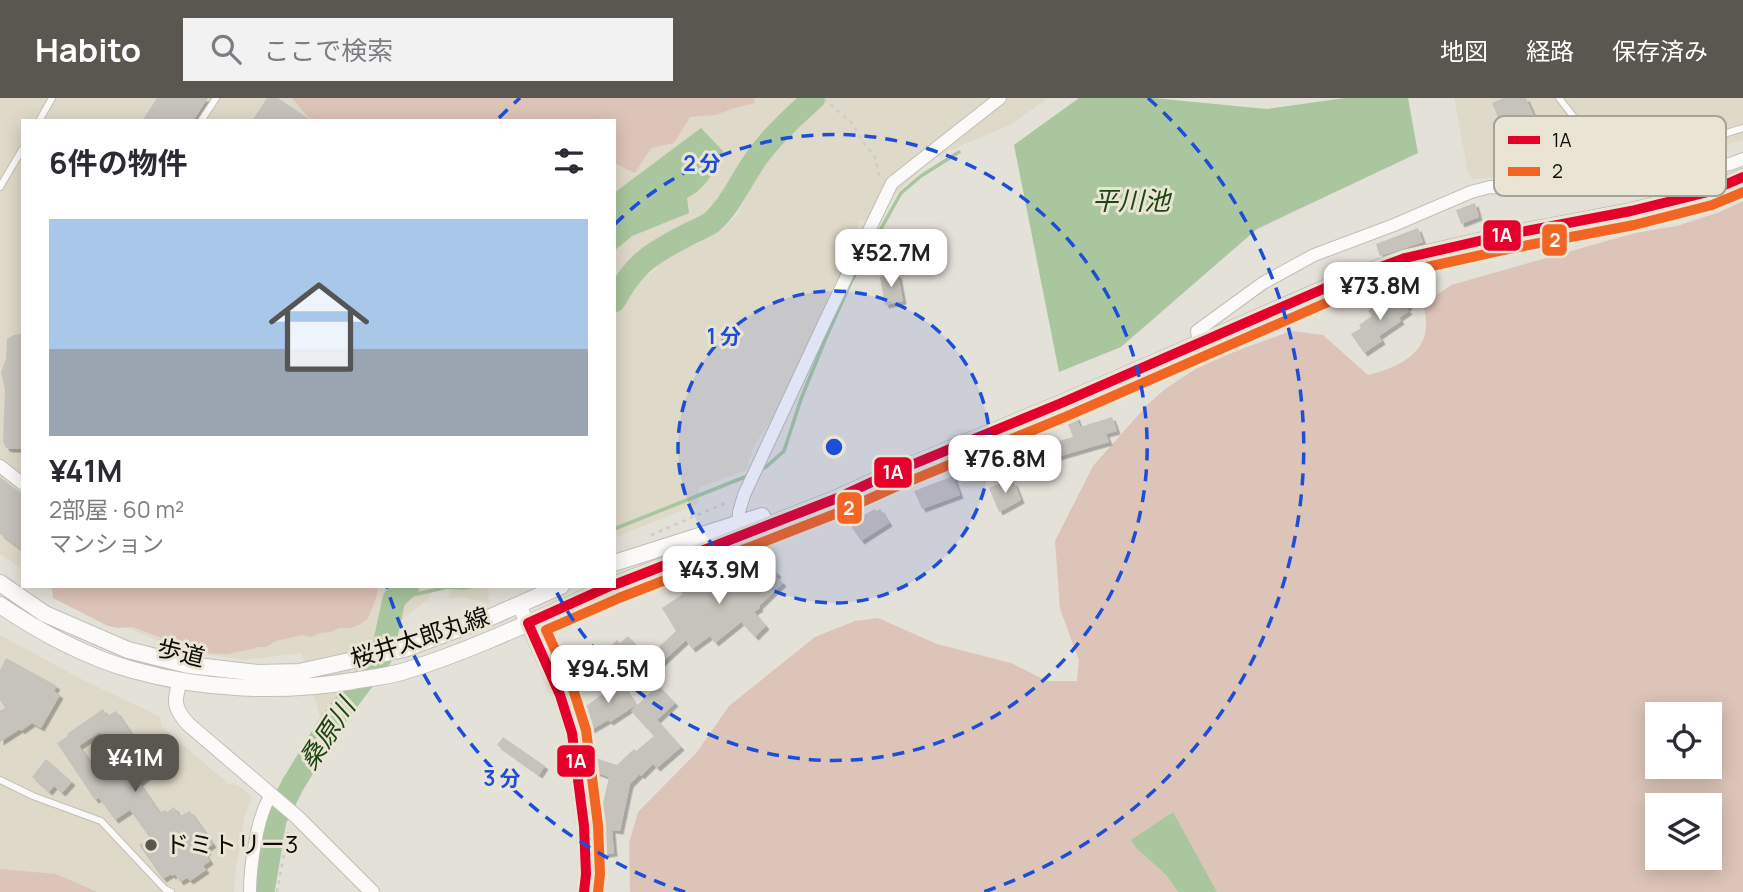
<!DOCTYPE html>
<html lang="ja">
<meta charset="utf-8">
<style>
body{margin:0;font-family:Manrope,"Noto Sans JP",sans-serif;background:#f2f2f3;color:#2b2b33;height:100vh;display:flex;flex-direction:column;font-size:26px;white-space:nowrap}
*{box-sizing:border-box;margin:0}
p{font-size:23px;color:#7c7c81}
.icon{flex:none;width:38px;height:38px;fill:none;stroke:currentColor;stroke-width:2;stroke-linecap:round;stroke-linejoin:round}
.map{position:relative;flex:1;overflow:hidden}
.panel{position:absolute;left:21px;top:21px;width:595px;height:469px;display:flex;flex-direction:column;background:#fff;border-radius:0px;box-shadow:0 4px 18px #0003}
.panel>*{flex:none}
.controls{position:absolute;left:1645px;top:604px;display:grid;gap:14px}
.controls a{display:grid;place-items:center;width:77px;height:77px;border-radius:0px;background:#fff;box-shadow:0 4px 18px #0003;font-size:35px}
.price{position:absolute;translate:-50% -60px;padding:0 16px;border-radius:14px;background:#fff;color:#222;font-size:23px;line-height:46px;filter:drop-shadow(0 2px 4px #0008)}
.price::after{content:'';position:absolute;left:50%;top:42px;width:21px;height:16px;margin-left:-10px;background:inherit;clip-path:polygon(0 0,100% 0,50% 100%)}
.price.on{background:#595750;color:#fff}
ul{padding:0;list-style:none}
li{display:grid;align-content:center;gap:14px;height:371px;padding:0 28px}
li+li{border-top:2px solid #e1e1e2}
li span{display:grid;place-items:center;height:217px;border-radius:0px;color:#555}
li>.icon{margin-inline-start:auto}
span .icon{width:126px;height:126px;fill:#fffc;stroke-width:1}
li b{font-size:30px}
h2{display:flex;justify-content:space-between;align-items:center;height:84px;padding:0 28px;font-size:30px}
header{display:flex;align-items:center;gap:42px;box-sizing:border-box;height:98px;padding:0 35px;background:#595750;color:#fff}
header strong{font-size:33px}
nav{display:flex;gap:38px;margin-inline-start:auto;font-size:24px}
.search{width:490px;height:63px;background:#f2f2f3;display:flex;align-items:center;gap:18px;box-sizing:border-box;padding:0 24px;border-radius:0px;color:#7c7c81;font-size:26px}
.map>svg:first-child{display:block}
</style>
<header>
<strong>Habito</strong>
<div class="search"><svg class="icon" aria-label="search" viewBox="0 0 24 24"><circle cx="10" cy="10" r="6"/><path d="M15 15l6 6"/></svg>ここで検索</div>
<nav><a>地図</a><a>経路</a><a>保存済み</a></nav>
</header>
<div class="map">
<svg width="1743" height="794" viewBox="0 0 1743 794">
<defs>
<filter id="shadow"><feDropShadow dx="3.5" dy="3.5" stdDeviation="0" flood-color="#0004"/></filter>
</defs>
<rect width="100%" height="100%" fill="#e4e1d9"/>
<path fill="#dfd9c9" d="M 0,0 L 802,0 L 763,48 L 753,63 L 736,98 L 721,119 L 693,136 L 653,153 L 637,163 L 614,183 L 614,23 L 23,23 L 23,472 L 0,456 Z
M 826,0 L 1048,0 L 1010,27 L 967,45 L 953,52 L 950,51 L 940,59 L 937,57 L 893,98 L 873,127 L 860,122 L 841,177 L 823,212 L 808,249 L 773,320 L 754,348 L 746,372 L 699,390 L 698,406 L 614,440 L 614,214 L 630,190 L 638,183 L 658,170 L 655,164 L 707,141 L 723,131 L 738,116 L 761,68 L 772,50 L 817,5 Z
M 1454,0 L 1743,0 L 1743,42 L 1718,49 L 1692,62 L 1636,74 L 1618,72 L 1615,68 L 1611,58 L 1606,71 L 1588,75 L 1504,77 L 1502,79 L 1472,81 L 1468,74 Z
M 45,488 L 435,488 L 429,500 L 373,545 L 353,568 L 348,577 L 331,617 L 323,630 L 302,555 L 245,562 L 180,552 L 78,509 L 63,501 Z
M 452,488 L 491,488 L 488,490 L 489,506 L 464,499 L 448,500 Z
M 0,537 L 85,583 L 159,618 L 162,629 L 229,686 L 238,687 L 252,699 L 244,719 L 241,746 L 236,767 L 234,794 L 0,794 Z"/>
<path fill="#ddc4b8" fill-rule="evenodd" d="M 292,0 L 754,0 L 755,5 L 731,11 L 716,17 L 690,19 L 674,45 L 651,50 L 635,75 L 614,65 L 614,23 L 320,23 L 309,20 Z
M 1743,103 L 1743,794 L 1217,794 L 1172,714 L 1137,751 L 1166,777 L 1178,794 L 630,794 L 629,745 L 638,714 L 697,654 L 729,608 L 815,539 L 855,523 L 878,520 L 937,546 L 1011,565 L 1047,583 L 1077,583 L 1079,562 L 1060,511 L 1055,443 L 1093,368 L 1148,306 L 1165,291 L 1206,264 L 1291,233 L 1323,237 L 1368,277 C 1394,271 1428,257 1426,224 C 1426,218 1424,212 1423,207 L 1451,187 L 1635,135 L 1677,128 L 1720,114 ZM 1657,616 L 1710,616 L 1710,668 L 1657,668 ZM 1657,707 L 1710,707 L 1710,760 L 1657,760 Z
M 52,488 L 378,488 L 376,500 L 368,520 L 359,527 L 350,530 L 339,530 L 331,534 L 321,535 L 311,539 L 302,537 L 276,543 L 266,549 L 258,549 L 252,551 L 227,556 L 206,555 L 193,551 L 181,545 L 159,539 L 133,529 L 118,530 L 108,528 L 53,500 Z
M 0,771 L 56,776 L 97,794 L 0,794 Z"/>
<path fill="#a9c69e" d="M 1079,0 L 1153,0 L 1267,11 L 1345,0 L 1408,0 L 1418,55 L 1257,131 L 1121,249 L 1059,274 L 1014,47 Z
M 701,30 L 723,53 C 714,73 707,90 687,100 L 689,115 L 632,138 L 614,153 L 614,95 Z
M 1173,714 L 1217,794 L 1178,794 L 1166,777 L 1137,751 L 1131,742 Z"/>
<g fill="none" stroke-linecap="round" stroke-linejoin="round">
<path stroke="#a9c69e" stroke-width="3.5" d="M 760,372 L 766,369 L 784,353 L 801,301 L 825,242 L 851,184 L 901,95 L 921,78 L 959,54
M 614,431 L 750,377
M 394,501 L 448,489 L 464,490 L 475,488"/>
<path stroke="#a9c69e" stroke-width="23" d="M 614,203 C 634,167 647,158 683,139 C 692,134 704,130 712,124 C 730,108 741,82 755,62 C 771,39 793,19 814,0
M 263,794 L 275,722 L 292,688 L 329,627 L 382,557 L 394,501 L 408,488"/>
</g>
<path fill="#c6c2bc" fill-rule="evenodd" filter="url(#shadow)" d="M 157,0 L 208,0 L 193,23 L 142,23 Z
M 267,0 L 278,0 L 312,23 L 252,23 Z
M 1504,0 L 1526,0 L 1545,42 L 1511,57 L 1505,42 L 1507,41 L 1492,5 Z
M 1475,105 L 1479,119 L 1461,126 L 1456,112 Z
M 1418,130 L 1423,144 L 1380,158 L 1376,146 Z
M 898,176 L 903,203 L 885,207 L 880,179 Z
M 1397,197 L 1400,201 L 1403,199 L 1409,208 L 1406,210 L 1409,213 L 1399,220 L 1401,223 L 1379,238 L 1382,243 L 1364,255 L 1351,236 L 1361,230 L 1359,227 L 1372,218 L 1368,213 L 1381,203 L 1383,206 Z
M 23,236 L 23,351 L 11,351 L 6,350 L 3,343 L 5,292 L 1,274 L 6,261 L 7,241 L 14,237 Z
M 1076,318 L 1080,329 L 1112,319 L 1117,333 L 1106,336 L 1109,344 L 1050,361 L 1045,347 L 1073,339 L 1066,321 Z
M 953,378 L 960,397 L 922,411 L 914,393 Z
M 0,379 L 18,393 L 23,395 L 23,453 L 0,436 Z
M 1003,384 L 1005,388 L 1014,384 L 1021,402 L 999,414 L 989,390 Z
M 875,411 L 876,413 L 880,411 L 889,425 L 861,443 L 849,425 Z
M 760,457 L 778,476 L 776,478 L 783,485 L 759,508 L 760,510 L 754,514 L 766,528 L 755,539 L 741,524 L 715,545 L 710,538 L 692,551 L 686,542 L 659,567 L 650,557 L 676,533 L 662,510 L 683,496 L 680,491 L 701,478 L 706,484 L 730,467 L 737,477 Z
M 628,538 L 640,551 L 625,567 L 632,574 L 624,582 L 601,558 L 617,542 L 620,545 Z
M 6,560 L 57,588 L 54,593 L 60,597 L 41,630 L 32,625 L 21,633 L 20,631 L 0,644 L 0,613 L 5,610 L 0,602 L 0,572 Z
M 618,580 L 636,607 L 610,624 L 608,622 L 591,632 L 581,616 L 588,611 L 586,608 L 603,596 L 600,592 Z
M 658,587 L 675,605 L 657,622 L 681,649 L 657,670 L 653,666 L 641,678 L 640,676 L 630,686 L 620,733 L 612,732 L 614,755 L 599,757 L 597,739 L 599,739 L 603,715 L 601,715 L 609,679 L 592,673 L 596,660 L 617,667 L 634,651 L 636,653 L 654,638 L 631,613 Z
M 103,611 L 107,618 L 116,613 L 148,660 L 142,664 L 149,673 L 145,676 L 147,679 L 139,685 L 160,715 L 165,712 L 167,714 L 174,709 L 180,718 L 190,713 L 213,746 L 206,751 L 208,753 L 205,755 L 210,763 L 203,768 L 206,772 L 190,783 L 187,780 L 180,784 L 175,776 L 172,778 L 171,776 L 163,781 L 139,747 L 150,740 L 130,712 L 115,722 L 99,700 L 95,702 L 57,645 L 68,638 L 67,636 ZM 100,634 L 114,655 L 94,669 L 79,648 Z
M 503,639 L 545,668 L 539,677 L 497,647 Z
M 46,661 L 72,684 L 62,695 L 54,688 L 49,694 L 32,679 Z"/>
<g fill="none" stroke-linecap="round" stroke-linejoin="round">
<defs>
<path id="service" d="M 1559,0 L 1577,23 L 1594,38 L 1651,51 C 1675,54 1719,37 1743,30
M 39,23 L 52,0
M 201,23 L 216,0
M 0,89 L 23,50
M 0,682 L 33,698 L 101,723 L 165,791 L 171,794"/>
<path id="minor" d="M 1199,244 L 1197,233 L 1263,185 L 1314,157 L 1394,127 L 1471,94 L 1490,89 L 1546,91 L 1640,91 L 1733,65 L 1743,61
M 0,368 L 23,386
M 738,434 L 739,414 L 744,397 L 827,219 L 892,85 L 1000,0
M 250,794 C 250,769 257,718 271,697"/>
<path id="tertiary" d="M 519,507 L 560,597 L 572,635 L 584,728 L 586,776 L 584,794
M 180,582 C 174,603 173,609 188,626 L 297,719 L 372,794"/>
<path id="secondary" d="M 614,465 L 762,418
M 0,485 L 45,516 L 128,552 L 188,567 L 258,575 L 299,574 L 404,551 L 491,519 L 561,488
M 614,487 L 835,401 L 887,377 L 1059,306 L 1330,188 L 1405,160 L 1505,137 L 1631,113 L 1708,94 L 1743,79
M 0,507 C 38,533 88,560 133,572 C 204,592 281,595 353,583 C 370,580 389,578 405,573 C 476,551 543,518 611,488"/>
</defs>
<use href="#service" stroke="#c1bfb8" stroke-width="8"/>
<use href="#minor" stroke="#c1bfb8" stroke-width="14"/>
<use href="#tertiary" stroke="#c1bfb8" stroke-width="16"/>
<use href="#secondary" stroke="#c1bfb8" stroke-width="18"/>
<path stroke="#cdccca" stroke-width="2.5" stroke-dasharray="3.5 5" stroke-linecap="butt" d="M 824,1 L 852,25 L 863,44 L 875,59 L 880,80
M 651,437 L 728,404
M 277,794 L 288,734"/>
<use href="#service" stroke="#fbfaf9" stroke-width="6"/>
<use href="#minor" stroke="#fbfaf9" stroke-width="12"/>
<use href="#tertiary" stroke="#fbfaf9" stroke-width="14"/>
<use href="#secondary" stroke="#fbfaf9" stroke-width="16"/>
<defs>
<path id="bus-1" d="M 614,487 L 835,401 L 887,377 L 1059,306 L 1330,188 L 1405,160 L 1505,137 L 1631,113 L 1708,94 L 1743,79
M 584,794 L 586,776 L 584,728 L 572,635 L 560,597 L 528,525 L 610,488"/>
<path id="bus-2" d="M 619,500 L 840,414 L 893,390 L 1065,319 L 1335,201 L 1409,173 L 1508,151 L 1634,127 L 1712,107 L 1743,94
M 598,794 L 600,776 L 598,727 L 586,632 L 573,591 L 546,532 L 617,501"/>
</defs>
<use href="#bus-1" stroke="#e9e4d4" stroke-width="16"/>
<use href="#bus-2" stroke="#e9e4d4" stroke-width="16"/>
<use href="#bus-1" stroke="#e4002b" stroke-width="10"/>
<use href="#bus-2" stroke="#f26522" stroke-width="10"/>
</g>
<circle cx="834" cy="349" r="156" fill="#1d4ed8" fill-opacity=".12"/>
<g fill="none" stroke="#1d4ed8" stroke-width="3.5" stroke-dasharray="12 9">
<circle cx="834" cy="349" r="156"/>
<path d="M615 126A313 313 0 1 1 554 489"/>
<path d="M685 794A469 469 0 0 1 387 490M499 20A469 469 0 0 1 520 0M1148 0A469 469 0 0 1 983 794"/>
</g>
<circle fill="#595750" stroke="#e9e4d4" stroke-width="2.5" cx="151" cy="747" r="7"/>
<g text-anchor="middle" stroke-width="6" stroke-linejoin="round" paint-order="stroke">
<g font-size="24" fill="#0e0c07" stroke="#e9e4d4">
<text transform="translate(420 540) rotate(-18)" y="8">桜井太郎丸線</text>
<text transform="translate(181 555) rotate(14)" y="8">歩道</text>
</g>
<g font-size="24" fill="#0e0c07" stroke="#e9e4d4" text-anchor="start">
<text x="165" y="755">ドミトリー3</text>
</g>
<g font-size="26" font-style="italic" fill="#1c460f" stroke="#e9e4d4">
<text x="1131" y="112">平川池</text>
<text transform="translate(327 636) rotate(-57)" y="9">桑原川</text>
</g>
</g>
<rect x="1494" y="18" width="232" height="80" rx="10" fill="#e9e4d4" stroke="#a7a396" stroke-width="2"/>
<rect x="1508" y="38" width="32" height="8" fill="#e4002b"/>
<rect x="1508" y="69" width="32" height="9" fill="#f26522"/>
<g font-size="19" fill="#0e0c07">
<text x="1552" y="49">1A</text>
<text x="1552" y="80">2</text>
</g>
<circle cx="834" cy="349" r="10" fill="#1d4ed8" stroke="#e9e4d4" stroke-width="3.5"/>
<g font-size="21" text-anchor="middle" font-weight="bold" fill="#1d4ed8" stroke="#e9e4d4" stroke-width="6" stroke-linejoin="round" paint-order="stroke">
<text x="702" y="73">2 分</text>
<text x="724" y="246">1 分</text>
<text x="502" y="688">3 分</text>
</g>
<g stroke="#e9e4d4" stroke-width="2.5">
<rect x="1482" y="121" width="40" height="33" rx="7" fill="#e4002b"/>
<rect x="1541" y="125" width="27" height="34" rx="7" fill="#f26522"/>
<rect x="873" y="358" width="40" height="33" rx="7" fill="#e4002b"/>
<rect x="836" y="393" width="27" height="34" rx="7" fill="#f26522"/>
<rect x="556" y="646" width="40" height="34" rx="7" fill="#e4002b"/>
</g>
<g font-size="19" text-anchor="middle" font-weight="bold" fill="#fff">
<text x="1502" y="144">1A</text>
<text x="1555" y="149">2</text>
<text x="893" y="381">1A</text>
<text x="849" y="417">2</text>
<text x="576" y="670">1A</text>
</g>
</svg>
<div class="controls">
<a><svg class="icon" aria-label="locate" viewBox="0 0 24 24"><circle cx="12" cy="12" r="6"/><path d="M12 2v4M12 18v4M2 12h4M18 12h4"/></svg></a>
<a><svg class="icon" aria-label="layers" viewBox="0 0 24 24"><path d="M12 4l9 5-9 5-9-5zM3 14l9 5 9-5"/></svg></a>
</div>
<b class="price" style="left:891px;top:191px">¥52.7M</b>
<b class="price" style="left:1380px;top:224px">¥73.8M</b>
<b class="price" style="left:1005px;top:397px">¥76.8M</b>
<b class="price" style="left:719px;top:508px">¥43.9M</b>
<b class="price" style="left:608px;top:607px">¥94.5M</b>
<b class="price on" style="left:135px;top:696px">¥41M</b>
<section class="panel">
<h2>6件の物件<svg class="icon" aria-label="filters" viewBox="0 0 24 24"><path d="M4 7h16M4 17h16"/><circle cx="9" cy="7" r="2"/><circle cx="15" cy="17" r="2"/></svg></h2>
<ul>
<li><span style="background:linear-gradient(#a9c7e8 60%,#9aa5b1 0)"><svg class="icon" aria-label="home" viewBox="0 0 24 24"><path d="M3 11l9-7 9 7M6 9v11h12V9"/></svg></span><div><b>¥41M</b><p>2部屋 · 60 m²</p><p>マンション</p></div></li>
</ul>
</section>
</div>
